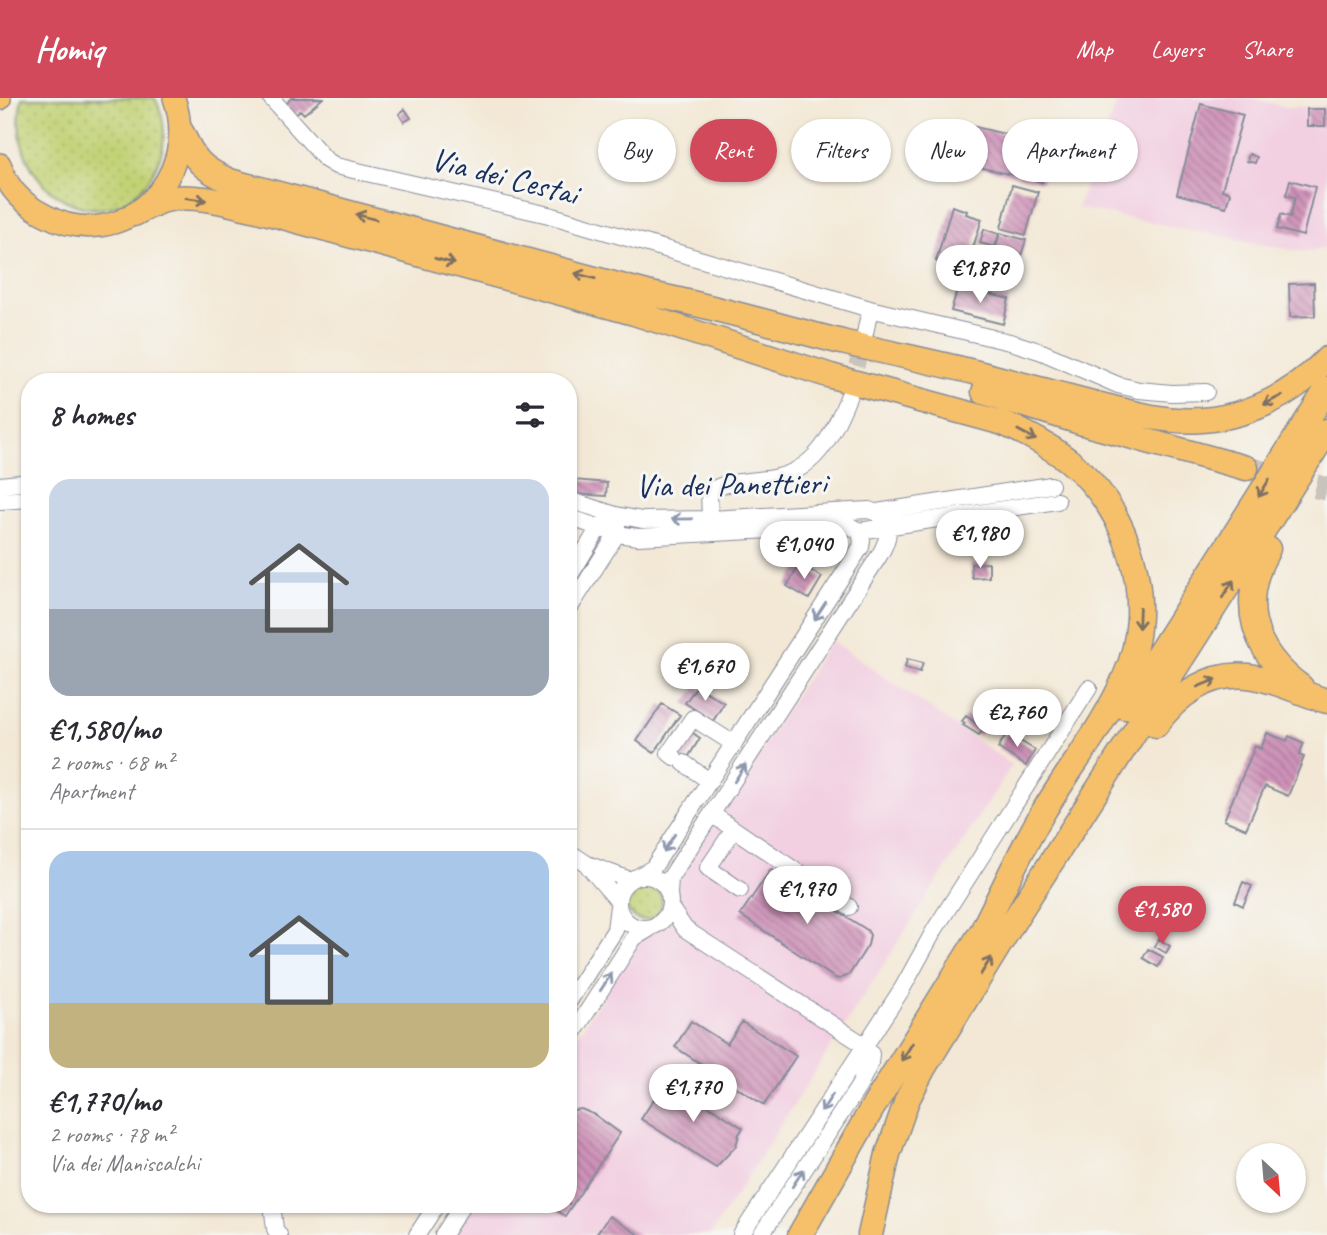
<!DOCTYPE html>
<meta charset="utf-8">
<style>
body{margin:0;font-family:Caveat,sans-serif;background:#f7f7f7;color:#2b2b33;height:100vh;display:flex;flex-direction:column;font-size:26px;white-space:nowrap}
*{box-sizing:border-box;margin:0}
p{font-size:23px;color:#7c7c81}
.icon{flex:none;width:38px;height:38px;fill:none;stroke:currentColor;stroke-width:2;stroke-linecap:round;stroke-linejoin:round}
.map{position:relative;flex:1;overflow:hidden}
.drawer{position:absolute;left:21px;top:275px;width:556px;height:840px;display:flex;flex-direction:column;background:#fff;border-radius:28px;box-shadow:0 2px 5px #0004}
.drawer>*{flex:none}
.guide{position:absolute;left:598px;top:21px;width:623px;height:63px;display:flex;gap:14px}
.needle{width:46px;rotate:154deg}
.fabs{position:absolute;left:1236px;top:1045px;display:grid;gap:14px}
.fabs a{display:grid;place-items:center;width:70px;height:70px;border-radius:50%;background:#fff;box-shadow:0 2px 5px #0004;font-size:35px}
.price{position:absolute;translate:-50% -60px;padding:0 16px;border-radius:24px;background:#fff;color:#222;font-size:23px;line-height:46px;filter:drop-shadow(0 2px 4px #0008)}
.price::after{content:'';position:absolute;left:50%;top:42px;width:21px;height:16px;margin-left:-10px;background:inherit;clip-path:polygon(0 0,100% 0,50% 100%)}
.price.selected{background:#d1495b;color:#fff}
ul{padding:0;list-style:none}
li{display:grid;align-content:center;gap:14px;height:371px;padding:0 28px}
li+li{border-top:2px solid #e1e1e2}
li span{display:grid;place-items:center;height:217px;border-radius:21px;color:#555}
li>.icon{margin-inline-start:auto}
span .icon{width:126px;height:126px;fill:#fffc;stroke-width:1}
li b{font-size:30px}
h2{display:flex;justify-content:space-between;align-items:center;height:84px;padding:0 28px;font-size:30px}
.pill{padding:0 24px;border-radius:32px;background:#fff;box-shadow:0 2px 5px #0004;font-size:24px;line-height:63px}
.pill.selected{background:#d1495b;color:#fff}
header{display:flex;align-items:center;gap:42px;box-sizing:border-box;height:98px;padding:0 35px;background:#d1495b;color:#fff}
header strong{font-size:33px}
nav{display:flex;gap:38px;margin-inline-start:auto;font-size:24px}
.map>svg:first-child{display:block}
</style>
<header>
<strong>Homiq</strong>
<nav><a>Map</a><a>Layers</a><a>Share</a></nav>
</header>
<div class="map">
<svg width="1327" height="1137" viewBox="0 0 1327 1137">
<defs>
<pattern id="grass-dots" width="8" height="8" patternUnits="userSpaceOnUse" patternTransform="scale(1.75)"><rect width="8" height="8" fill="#c1d173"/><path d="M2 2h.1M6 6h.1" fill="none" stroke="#a5b466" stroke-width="1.8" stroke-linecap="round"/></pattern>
<pattern id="building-back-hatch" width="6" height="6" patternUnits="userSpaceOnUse" patternTransform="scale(1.75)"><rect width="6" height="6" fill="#cf92b8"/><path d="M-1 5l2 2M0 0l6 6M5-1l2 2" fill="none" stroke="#a77899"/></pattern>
</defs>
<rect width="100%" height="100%" fill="#f6f6f2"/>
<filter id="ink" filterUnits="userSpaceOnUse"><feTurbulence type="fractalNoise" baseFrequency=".0143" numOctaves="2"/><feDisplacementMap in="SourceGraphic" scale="14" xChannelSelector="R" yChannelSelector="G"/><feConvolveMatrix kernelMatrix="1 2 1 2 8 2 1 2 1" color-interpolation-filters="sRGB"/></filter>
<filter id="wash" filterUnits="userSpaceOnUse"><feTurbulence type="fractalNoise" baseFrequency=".00686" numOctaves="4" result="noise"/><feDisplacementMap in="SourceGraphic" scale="28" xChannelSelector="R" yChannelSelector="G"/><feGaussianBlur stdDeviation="1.57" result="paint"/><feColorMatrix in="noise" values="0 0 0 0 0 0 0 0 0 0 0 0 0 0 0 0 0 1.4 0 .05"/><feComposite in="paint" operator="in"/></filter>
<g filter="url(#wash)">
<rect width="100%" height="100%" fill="#f3e8d5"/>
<path fill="#f2cfe1" d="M 1118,0 L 1250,0 L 1286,9 L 1326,8 L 1327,149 L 1303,154 L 1077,110 Z
M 831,542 L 1012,667 L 710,1137 L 449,1137 L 469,1106 L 569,1106 L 569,951 Z"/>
<path fill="url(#grass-dots)" stroke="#6e8068" stroke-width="2" d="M 22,0 L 155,0 C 166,21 167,45 157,67 C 116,157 0,94 22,0 Z
M626 804a18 18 0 1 1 36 0a18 18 0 1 1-36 0Z"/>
<g id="blocks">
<path fill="url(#building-back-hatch)" d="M 291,0 L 323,0 L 304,16 L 300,12 L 293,18 L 285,8 Z
M 1201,6 L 1243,17 L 1222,92 L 1230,95 L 1226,109 L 1177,96 Z
M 405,11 L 411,20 L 404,24 L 399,16 Z
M 1307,11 L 1325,11 L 1325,28 L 1307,28 Z
M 971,28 L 1051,47 L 1042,84 L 962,65 Z
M 1249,56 L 1257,59 L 1255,65 L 1247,63 Z
M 1290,82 L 1315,89 L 1303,138 L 1277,131 L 1281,116 L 1290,119 L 1295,99 L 1286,97 Z
M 1012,87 L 1038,94 L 1026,137 L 1001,130 Z
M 952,108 L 967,113 L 966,116 L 982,121 L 966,172 L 936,163 Z
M 984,131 L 999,136 L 995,149 L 980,145 Z
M 1000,135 L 1026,142 L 1012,186 L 987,178 Z
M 1314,185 L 1315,218 L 1290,219 L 1289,186 Z
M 958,188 L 1009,201 L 1003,226 L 951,213 Z
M 574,382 L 607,385 L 606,398 L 573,396 Z
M 989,465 L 989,479 L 972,480 L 971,466 Z
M 800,466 L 822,479 L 809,501 L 787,488 Z
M 907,561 L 923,565 L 920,574 L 905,570 Z
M 697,588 L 724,605 L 713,623 L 685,605 Z
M 662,606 L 680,617 L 654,655 L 637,643 Z
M 966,618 L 984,631 L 979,637 L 963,627 L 965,625 L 962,623 Z
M 690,633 L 700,640 L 682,669 L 671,662 Z
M 1007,635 L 1035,652 L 1026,668 L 998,650 Z
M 1267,635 L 1287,643 L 1289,638 L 1304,645 L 1299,657 L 1304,659 L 1288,698 L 1265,688 L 1246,731 L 1224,722 L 1255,648 L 1261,651 Z
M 771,771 L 867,832 L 870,837 L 868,847 L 849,877 L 840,881 L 835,880 L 740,817 Z
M 1243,784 L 1252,788 L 1243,808 L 1235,804 Z
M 1159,841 L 1170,848 L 1166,855 L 1154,848 Z
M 1148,851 L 1163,859 L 1158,869 L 1143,860 Z
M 691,923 L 727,946 L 742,924 L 796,958 L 764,1007 L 675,949 Z
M 667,981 L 743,1030 L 739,1036 L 736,1048 L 716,1069 L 641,1021 Z
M 581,1011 L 595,1017 L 620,1035 L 565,1118 L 546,1106 L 569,1106 L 569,1013 Z
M 609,1118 L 639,1137 L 596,1137 Z"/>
</g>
</g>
<g filter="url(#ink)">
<use href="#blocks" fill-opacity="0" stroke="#878c9a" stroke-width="2"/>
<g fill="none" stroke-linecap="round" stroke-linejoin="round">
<path stroke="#c8c3bd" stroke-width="16" stroke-dasharray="16 8" stroke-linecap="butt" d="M 850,291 L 864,241"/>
<path stroke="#c8c3bd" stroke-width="24" stroke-dasharray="24 12" stroke-linecap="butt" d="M 1246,370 L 1327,391"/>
<defs>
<path id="minor" d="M 271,0 L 326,62 L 336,68 L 549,117 L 870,211 L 1014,245 L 1042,254 L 1118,287 L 1139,292 L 1172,295 L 1206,294
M 864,240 L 870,211
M 0,387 L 30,384
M 569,402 L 616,417 L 642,422 L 710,421 L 869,412 C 895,420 890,440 879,458 L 670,780 L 669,796
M 0,403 L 30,401
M 877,414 L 1051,387
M 569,419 L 617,436 L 638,439 L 850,428 L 859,433
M 710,421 L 709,394 C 727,382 745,384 767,381 C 815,376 833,337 849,297
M 859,433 L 1057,403
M 569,479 L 600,428 L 608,422
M 569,511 L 617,436 L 617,426
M 674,659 L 669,655 L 693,620 L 734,646
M 684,665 L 709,683
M 713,717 L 849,809
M 734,731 L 708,770 L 740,792
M 569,754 L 587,766 L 630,782
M 588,768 L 618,803
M618 804a26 26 0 1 1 52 0a26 26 0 1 1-52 0Z
M 637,779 L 653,770 L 861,449 L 862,442 L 859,433
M 670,809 L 685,831 L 864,947 L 871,956 L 870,965 L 859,988 L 761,1137
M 569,903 L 615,832 L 618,808
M 569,942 L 634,840 L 649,831
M 272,1106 L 275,1131 L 279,1137
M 417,1137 L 437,1106
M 443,1137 L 463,1106
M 741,1137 L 902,891 L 935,831 L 1089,590"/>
<path id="major" d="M 0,1 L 0,0
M 0,66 C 3,72 5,80 9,86 C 17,99 31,110 45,117 C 122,159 202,80 174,0"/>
<path id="highway" d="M 182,35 C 194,62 202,71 230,83 L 651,196 C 717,209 781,229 846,245 C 898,257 950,267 1001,281 C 1032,289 1062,297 1093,305 C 1129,314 1164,325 1202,322 C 1252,318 1293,296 1327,261
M 134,116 C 144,111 154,105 165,102 C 192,94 234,107 261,113 L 634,215 L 831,278 L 1003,325 C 1026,335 1048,347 1068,362 C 1131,412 1158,505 1125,579 C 1105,626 1072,667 1045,711 C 1022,749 1004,790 984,829
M 984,294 L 1093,328 L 1246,370
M 1268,451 C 1237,505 1253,554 1301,589
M 1125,609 L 1327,291
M 1156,627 C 1177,597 1209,574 1248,578 C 1275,581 1301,596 1327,603
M 800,1137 L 870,1014 L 992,817
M 870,1137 L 888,1056 L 907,1002 L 923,971 L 1020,813 L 1327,333"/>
</defs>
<use href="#minor" stroke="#878c9a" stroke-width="18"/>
<use href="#major" stroke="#878c9a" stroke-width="24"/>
<use href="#highway" stroke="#878c9a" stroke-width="27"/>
<use href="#minor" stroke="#fff" stroke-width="16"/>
<use href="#major" stroke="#f6c06b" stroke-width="21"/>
<use href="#highway" stroke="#f6c06b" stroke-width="24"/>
</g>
<defs><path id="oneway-shaft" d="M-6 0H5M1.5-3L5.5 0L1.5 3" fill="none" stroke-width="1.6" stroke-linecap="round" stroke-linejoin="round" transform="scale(1.75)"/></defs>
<g stroke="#7e7064">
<use href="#oneway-shaft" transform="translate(196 101) rotate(8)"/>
<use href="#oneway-shaft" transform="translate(366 119) rotate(-165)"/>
<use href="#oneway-shaft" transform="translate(445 163) rotate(15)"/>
<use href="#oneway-shaft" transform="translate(585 178) rotate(-165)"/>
<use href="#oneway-shaft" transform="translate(1273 302) rotate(153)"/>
<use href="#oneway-shaft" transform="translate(1027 337) rotate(28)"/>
<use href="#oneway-shaft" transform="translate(1264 390) rotate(122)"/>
<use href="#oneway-shaft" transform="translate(1228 491) rotate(-57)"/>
<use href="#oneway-shaft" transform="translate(1139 520) rotate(92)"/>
<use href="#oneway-shaft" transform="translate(1207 585) rotate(-22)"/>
<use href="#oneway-shaft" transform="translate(986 868) rotate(-58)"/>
<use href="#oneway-shaft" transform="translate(907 954) rotate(122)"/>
</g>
<g stroke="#8d97ae">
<use href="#oneway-shaft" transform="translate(682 421) rotate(179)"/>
<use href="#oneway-shaft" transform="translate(820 513) rotate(123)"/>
<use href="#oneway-shaft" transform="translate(740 675) rotate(-57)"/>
<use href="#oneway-shaft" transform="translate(669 745) rotate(123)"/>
<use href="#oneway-shaft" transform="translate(606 884) rotate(-57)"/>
<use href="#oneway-shaft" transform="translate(827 1005) rotate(123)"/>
<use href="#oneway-shaft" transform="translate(798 1080) rotate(-57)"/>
</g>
</g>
<g text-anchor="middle" stroke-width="6" stroke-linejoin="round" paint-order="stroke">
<g font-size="33" fill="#1b2f5e" stroke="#f6f6f2">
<text transform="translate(505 77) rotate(14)" y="12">Via dei Cestai</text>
<text transform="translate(731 385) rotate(-1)" y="12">Via dei Panettieri</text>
</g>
</g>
</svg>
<div class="fabs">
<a><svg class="needle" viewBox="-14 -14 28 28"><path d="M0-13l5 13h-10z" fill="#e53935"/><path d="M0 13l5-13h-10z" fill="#7c7c81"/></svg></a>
</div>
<b class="price" style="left:980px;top:207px">€1,870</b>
<b class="price" style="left:980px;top:472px">€1,980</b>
<b class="price" style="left:804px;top:483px">€1,040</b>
<b class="price" style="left:705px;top:605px">€1,670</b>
<b class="price" style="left:1017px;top:651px">€2,760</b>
<b class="price" style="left:807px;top:828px">€1,970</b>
<b class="price selected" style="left:1162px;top:848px">€1,580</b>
<b class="price" style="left:693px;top:1026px">€1,770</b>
<div class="guide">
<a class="pill">Buy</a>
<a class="pill selected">Rent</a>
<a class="pill">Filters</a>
<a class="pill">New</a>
<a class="pill">Apartment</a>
</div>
<section class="drawer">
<h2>8 homes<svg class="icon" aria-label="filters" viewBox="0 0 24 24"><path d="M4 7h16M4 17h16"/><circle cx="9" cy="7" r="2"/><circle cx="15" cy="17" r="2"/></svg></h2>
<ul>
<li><span style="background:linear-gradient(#c9d6e8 60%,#9aa5b1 0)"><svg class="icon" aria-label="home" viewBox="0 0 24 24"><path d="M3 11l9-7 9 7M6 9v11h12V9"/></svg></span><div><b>€1,580/mo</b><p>2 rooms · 68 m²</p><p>Apartment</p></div></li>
<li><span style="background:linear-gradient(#a9c7e8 70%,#c2b280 0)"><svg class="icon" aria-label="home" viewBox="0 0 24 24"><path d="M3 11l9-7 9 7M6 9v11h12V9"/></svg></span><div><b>€1,770/mo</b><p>2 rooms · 78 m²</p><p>Via dei Maniscalchi</p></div></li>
</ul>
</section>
</div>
